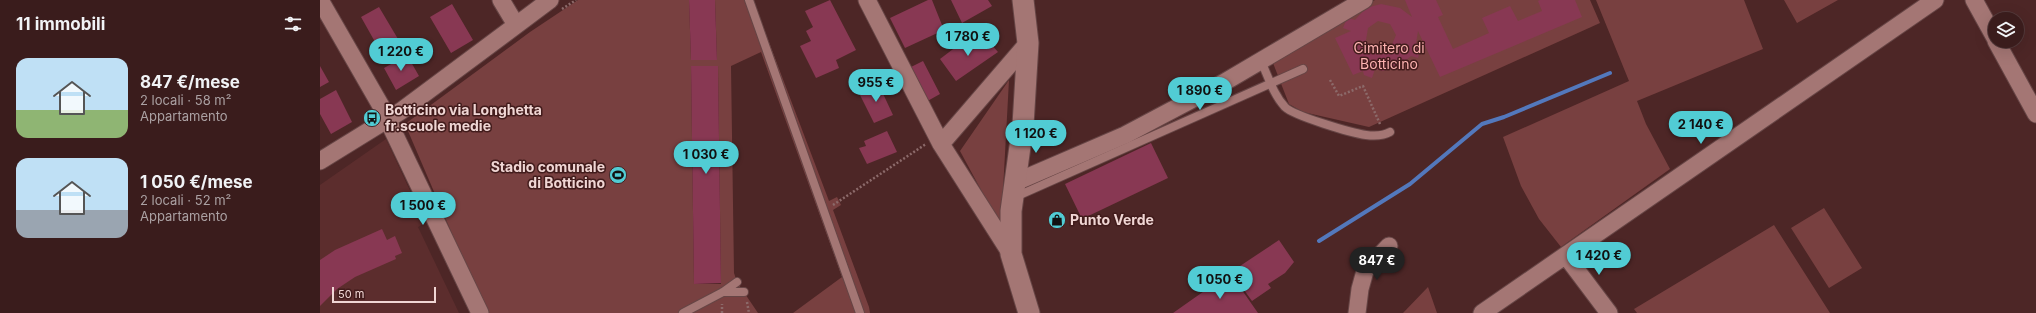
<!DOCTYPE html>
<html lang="it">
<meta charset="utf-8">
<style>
body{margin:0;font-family:Inter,sans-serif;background:#452929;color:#f1f3f6;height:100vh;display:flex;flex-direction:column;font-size:15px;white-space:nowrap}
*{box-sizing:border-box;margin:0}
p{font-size:13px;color:#aba1a3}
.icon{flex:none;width:22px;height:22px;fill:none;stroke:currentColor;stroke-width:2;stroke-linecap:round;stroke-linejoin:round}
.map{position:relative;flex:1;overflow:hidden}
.side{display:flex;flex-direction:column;background:#3a1c1c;width:320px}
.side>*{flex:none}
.fabs{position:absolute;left:1668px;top:12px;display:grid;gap:8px}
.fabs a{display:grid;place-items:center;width:36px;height:36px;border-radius:50%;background:#3a1c1c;box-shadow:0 4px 16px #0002,0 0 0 1px #543a3b;font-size:20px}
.scale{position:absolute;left:12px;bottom:10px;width:104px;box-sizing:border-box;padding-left:4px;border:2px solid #f0d6d4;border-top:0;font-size:11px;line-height:14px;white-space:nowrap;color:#f0d6d4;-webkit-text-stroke:3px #421c1c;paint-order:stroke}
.price{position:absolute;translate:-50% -34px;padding:0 9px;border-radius:14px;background:#51ccd4;color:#111;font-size:13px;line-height:26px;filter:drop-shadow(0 1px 2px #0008)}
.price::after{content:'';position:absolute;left:50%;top:24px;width:12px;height:9px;margin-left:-6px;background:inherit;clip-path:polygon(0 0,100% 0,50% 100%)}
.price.on{background:#222;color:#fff}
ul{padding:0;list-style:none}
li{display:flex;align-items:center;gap:12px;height:100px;padding:0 16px}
li span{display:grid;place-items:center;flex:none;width:112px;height:80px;border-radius:12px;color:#555}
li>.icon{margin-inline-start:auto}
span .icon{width:48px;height:48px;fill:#fffc;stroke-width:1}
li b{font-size:17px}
h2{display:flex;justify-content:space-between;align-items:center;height:48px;padding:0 16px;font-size:17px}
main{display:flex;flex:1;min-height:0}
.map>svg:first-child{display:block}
</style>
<main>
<section class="side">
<h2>11 immobili<svg class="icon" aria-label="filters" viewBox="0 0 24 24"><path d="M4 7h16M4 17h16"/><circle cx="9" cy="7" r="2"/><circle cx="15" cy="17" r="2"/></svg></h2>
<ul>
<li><span style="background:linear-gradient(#bfe0f5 65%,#8fb573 0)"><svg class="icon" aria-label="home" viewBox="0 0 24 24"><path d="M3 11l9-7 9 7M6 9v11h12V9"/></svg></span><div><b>847 €/mese</b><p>2 locali · 58 m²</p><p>Appartamento</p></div></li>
<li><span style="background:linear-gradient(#bfe0f5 65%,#9aa5b1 0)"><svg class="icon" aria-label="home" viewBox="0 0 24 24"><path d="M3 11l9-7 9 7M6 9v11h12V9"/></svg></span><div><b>1 050 €/mese</b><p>2 locali · 52 m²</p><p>Appartamento</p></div></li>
</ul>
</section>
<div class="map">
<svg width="1716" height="313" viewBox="0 0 1716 313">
<rect width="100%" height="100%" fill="#4d2626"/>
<path fill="#5c2d2d" d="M 66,139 L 105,223 L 98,227 L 139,313 L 0,313 L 0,185 Z"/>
<path fill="#784040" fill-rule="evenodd" d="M 258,0 L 369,0 L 371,60 L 397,60 L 395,0 L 433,0 L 509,201 L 517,197 L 521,205 L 513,210 L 549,307 L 550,313 L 473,313 L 522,277 L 441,52 L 411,66 L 414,273 L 417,282 L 438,313 L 166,313 L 85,124 L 210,32 ZM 371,66 L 398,66 L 401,284 L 374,284 Z
M 1055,0 L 1270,0 L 1280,23 L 1049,127 L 983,112 L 969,104 L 953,63 Z
M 1276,0 L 1424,0 L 1443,49 L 1317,101 L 1326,124 L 1350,169 L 1241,247 L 1219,219 L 1201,186 L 1183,137 L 1309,81 Z
M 1464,0 L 1518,0 L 1477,23 Z
M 689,80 L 681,227 L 640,151 Z
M 1504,208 L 1542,268 L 1509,288 L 1471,228 Z
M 1454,225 L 1510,313 L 1317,313 L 1314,309 Z
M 1108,287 L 1117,313 L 1083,313 Z"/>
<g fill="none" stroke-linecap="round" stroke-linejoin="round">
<path stroke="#5378bc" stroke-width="4" d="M 999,241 L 1090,184 L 1162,124 L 1184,117 L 1290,73"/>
</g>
<path fill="#883853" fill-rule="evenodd" d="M 369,0 L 395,0 L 397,60 L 371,60 Z
M 510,0 L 536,50 L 516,60 L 519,68 L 496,78 L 480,46 L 491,41 L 486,31 L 493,27 L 485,11 Z
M 608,0 L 612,0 L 624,30 L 585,48 L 570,18 Z
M 631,0 L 668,0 L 672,6 L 642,23 Z
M 1085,0 L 1116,0 L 1123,15 L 1118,17 L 1133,49 L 1169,33 L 1162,18 L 1190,6 L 1198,21 L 1222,11 L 1218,1 L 1220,0 L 1255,0 L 1262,17 L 1120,77 L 1098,31 L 1096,43 L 1102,44 L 1098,58 L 1091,56 L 1077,68 L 1062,71 L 1055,69 L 1052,78 L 1044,75 L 1043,71 L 1033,75 L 1015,38 L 1031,31 L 1023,28 L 1027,18 L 1035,20 L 1046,8 L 1061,4 L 1080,8 L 1092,17 ZM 1058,21 L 1070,24 L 1076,35 L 1071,47 L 1060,51 L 1049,46 L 1046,40 L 1048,28 Z
M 132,4 L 153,40 L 131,53 L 110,17 Z
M 59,7 L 78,39 L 59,49 L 41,17 Z
M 663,35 L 678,52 L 636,81 L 620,59 L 641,43 L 645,49 Z
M 87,55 L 99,76 L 76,90 L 64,68 Z
M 603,61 L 620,94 L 604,103 L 585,70 Z
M 0,66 L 9,82 L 0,87 Z
M 371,66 L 398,66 L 401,283 L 374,284 Z
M 558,83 L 573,115 L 554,123 L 538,91 Z
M 16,90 L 32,122 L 11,134 L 0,114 L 0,99 Z
M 567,131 L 577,152 L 547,164 L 539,148 L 546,146 L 544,141 Z
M 831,143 L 848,178 L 762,219 L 745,184 Z
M 62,229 L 67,240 L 75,236 L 82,253 L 75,256 L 76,259 L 35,277 L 17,289 L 0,306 L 0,260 L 15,250 Z
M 959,240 L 974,262 L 965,273 L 948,284 L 951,288 L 932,301 L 911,272 Z
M 910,273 L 938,313 L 853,313 L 870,301 Z"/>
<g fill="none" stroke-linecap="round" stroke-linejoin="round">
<defs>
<path id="service" d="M 429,0 L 540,313
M 941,61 C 948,76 953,94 965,107 C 974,116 1032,133 1046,135 C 1054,136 1063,136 1070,132
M 695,197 L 983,69
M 403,292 L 424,292
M 363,313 L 403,292 L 417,282"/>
<path id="minor" d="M 0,0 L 61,106 L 160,313
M 181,0 L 196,25
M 547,0 L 621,144
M 1654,0 L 1675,38
M 1676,41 L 1716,114
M 0,161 L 81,111 L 230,0
M 696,182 L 805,135 L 903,83 L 1044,0
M 691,254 L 621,144 L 708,43
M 1246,256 L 1289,313
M 1037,313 L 1040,289 L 1045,271 L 1069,246
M 1162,313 L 1615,0"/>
<path id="tertiary" d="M 703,0 L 708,43 L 703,125 L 691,211 L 691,254 L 709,313"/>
</defs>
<use href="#service" stroke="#664545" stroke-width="10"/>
<use href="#minor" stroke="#664545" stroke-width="19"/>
<use href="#tertiary" stroke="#664545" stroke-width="23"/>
<path stroke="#8c6a6a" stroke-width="2.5" stroke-dasharray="2 2" stroke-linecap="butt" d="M 242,9 L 256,0
M 1010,80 L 1019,96 L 1043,86 L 1060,124
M 513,205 L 606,144
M 427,302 L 429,313
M 402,313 L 402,304"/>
<use href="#service" stroke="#a47674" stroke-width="8"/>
<use href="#minor" stroke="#a47674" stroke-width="17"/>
<use href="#tertiary" stroke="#a47674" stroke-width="21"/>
</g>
<defs>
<symbol id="bus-disc" viewBox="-11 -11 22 22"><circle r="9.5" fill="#51ccd4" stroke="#421c1c"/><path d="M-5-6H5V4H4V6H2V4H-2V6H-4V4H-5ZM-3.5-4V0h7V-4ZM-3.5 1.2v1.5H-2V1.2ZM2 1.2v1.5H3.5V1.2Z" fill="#111"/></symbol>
<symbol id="stadium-disc" viewBox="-11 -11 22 22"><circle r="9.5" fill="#51ccd4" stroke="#421c1c"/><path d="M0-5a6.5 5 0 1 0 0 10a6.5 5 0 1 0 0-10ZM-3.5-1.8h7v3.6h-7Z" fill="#111"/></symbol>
<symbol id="shop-disc" viewBox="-11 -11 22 22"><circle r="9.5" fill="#51ccd4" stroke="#421c1c"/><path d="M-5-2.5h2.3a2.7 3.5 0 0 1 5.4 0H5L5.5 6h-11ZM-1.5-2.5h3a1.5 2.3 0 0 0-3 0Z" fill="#111"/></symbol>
</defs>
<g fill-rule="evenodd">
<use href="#bus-disc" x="42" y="108" width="20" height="20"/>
<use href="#stadium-disc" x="288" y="165" width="20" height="20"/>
<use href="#shop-disc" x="727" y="210" width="20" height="20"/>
</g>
<g text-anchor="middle" stroke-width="3" stroke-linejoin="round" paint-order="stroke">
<g font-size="14" fill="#fcb2b0" stroke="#421c1c">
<text x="1069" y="53">Cimitero di<tspan x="1069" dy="16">Botticino</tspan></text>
</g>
<g font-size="14" font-weight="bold" fill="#f0d6d4" stroke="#421c1c" text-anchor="start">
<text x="65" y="115">Botticino via Longhetta<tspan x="65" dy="16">fr.scuole medie</tspan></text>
<text x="285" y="172" text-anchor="end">Stadio comunale<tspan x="285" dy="16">di Botticino</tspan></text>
<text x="750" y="225">Punto Verde</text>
</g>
</g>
</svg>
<div class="fabs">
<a><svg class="icon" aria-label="layers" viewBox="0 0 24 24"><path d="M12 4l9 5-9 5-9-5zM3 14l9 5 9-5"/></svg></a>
</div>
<div class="scale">50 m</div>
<b class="price" style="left:648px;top:57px">1 780 €</b>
<b class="price" style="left:81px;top:72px">1 220 €</b>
<b class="price" style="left:556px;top:103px">955 €</b>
<b class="price" style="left:880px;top:111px">1 890 €</b>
<b class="price" style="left:1381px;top:145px">2 140 €</b>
<b class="price" style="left:716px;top:154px">1 120 €</b>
<b class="price" style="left:386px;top:175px">1 030 €</b>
<b class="price" style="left:103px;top:226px">1 500 €</b>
<b class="price" style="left:1279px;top:276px">1 420 €</b>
<b class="price on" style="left:1057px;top:281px">847 €</b>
<b class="price" style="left:900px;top:300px">1 050 €</b>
</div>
</main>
